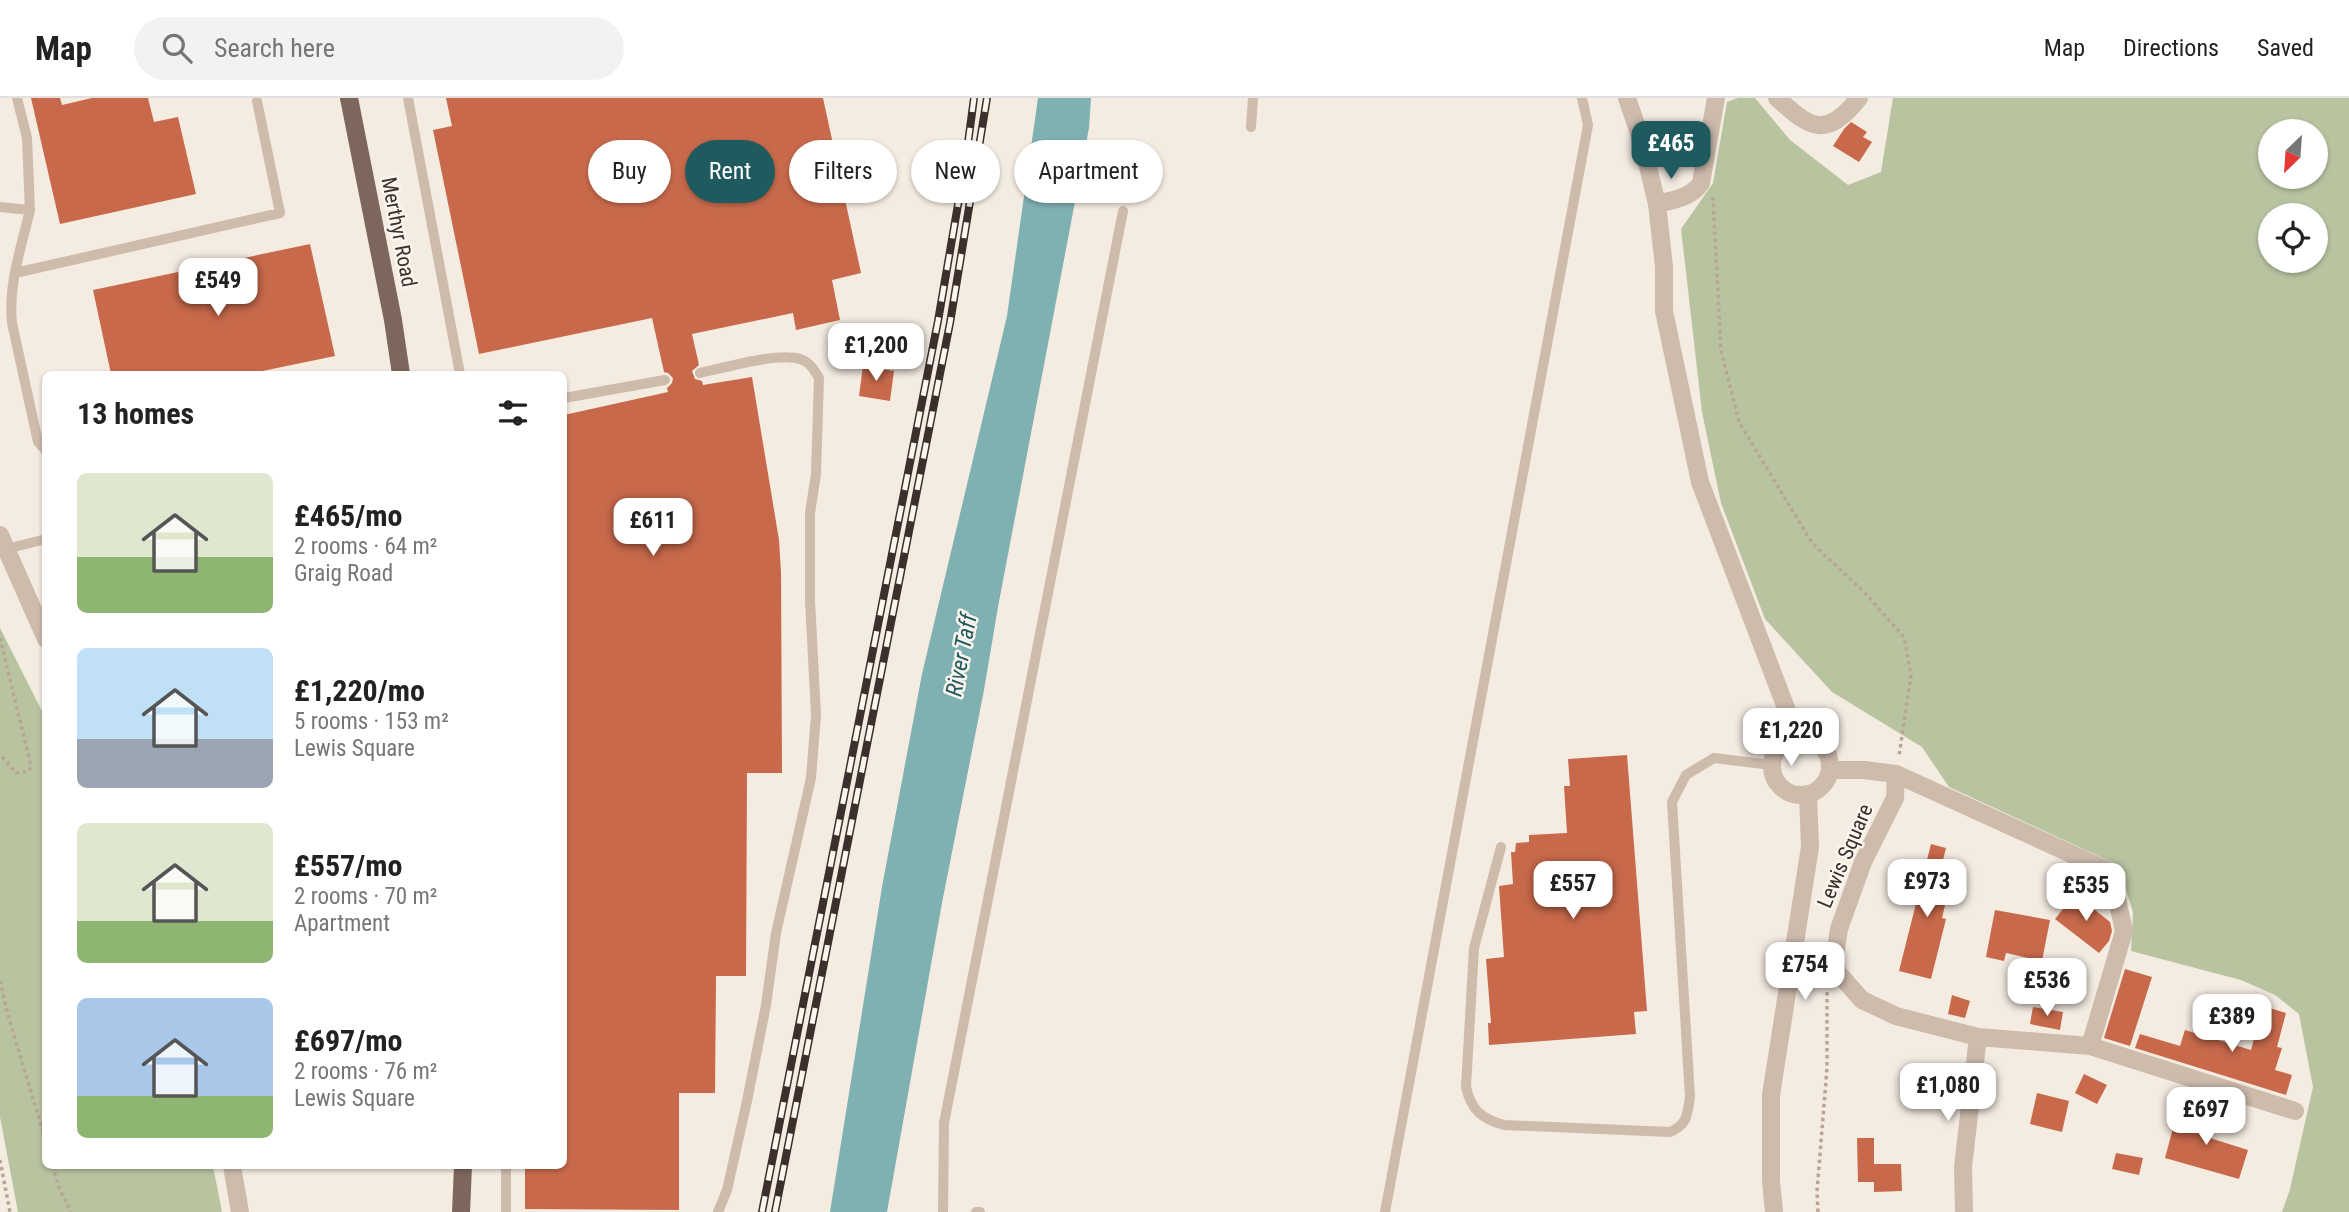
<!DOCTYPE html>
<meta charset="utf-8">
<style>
body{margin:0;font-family:"Roboto Condensed",sans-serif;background:#f2f2f2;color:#222;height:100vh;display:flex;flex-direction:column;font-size:26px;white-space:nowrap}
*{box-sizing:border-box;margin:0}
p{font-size:23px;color:#767676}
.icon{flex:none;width:38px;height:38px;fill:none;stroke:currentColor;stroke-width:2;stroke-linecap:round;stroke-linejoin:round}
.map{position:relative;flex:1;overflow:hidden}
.drawer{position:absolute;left:42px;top:273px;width:525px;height:798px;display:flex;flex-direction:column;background:#fff;border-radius:10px;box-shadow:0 2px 5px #0004}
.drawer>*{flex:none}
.guide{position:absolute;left:588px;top:42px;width:665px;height:63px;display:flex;gap:14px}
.needle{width:46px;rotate:205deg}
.buttons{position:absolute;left:2258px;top:21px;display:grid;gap:14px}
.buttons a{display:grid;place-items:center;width:70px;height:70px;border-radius:50%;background:#fff;box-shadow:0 2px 5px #0004;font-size:35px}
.price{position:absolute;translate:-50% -60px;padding:0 16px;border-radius:14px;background:#fff;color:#222;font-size:23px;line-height:46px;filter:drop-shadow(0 2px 4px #0008)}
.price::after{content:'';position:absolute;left:50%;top:42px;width:21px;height:16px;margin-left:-10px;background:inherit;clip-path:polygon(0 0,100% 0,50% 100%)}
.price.on{background:#1f5a5e;color:#fff}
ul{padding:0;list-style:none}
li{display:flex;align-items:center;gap:21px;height:175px;padding:0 35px}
li span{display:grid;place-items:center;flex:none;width:196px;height:140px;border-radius:10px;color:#555}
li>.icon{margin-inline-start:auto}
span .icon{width:84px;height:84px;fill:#fffc;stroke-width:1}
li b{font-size:30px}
h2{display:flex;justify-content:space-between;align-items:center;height:84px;padding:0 35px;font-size:30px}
.tag{padding:0 24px;border-radius:32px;background:#fff;box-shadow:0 2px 5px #0004;font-size:24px;line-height:63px}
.tag.on{background:#1f5a5e;color:#fff}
header{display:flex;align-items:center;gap:42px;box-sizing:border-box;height:98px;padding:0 35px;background:#fff;border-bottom:2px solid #e0e0e0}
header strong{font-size:33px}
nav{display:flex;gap:38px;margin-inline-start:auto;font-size:24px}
.search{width:490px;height:63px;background:#f2f2f2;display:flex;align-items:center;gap:18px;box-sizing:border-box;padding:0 24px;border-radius:38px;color:#767676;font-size:26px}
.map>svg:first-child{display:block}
</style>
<header>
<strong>Map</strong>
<div class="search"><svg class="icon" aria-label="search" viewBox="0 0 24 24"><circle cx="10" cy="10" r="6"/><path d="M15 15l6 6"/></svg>Search here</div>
<nav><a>Map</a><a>Directions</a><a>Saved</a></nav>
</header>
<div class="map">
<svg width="2349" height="1114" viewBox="0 0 2349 1114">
<rect width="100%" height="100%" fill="#f4ebe1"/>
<path fill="#b8c4a0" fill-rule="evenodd" d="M 1738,0 L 1755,0 L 1790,42 L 1848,87 L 1881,74 L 1893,0 L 2349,0 L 2349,1114 L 2282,1114 L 2290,1091 L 2313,989 L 2299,916 L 2275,897 L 2241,882 L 2131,853 L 2133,814 L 2118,767 L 1949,689 L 1922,649 L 1832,594 L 1765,521 L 1721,405 L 1702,314 L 1681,131 L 1713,85 L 1727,4 ZM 2270,33 L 2315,33 L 2315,79 L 2270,79 ZM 2270,117 L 2315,117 L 2315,163 L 2270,163 Z
M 0,530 L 45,619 L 46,1068 L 213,1068 L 222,1114 L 18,1114 L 0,1019 Z"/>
<path fill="#7fb0b2" d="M 1038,0 L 1091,0 L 1089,30 L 998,509 L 984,592 L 942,805 L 887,1114 L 830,1114 L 882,789 L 922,576 L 1007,218 Z"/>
<path fill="#c8694b" d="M 31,0 L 60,0 L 62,7 L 92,0 L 148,0 L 154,24 L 178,19 L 196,96 L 60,126 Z
M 446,0 L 823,0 L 861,175 L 832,182 L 840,222 L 796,232 L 793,215 L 692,236 L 699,267 L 692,273 L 695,281 L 702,283 L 703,287 L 752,279 L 779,442 L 781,474 L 782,675 L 747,675 L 746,878 L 716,878 L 715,995 L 679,995 L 679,1112 L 525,1111 L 525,1068 L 564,1068 L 564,317 L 668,294 L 667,290 L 672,285 L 673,280 L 668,275 L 664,274 L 652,220 L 479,256 L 433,32 L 452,28 Z
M 1851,24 L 1867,34 L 1863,39 L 1872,44 L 1859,64 L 1833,48 L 1844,31 Z
M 310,146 L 335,258 L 248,276 L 111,276 L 93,192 Z
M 863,268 L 894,273 L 890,303 L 859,298 Z
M 1627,657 L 1647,913 L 1634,914 L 1636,936 L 1489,947 L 1488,925 L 1491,925 L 1486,861 L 1504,859 L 1499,788 L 1513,786 L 1511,754 L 1515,754 L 1516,745 L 1529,744 L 1529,737 L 1567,735 L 1564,688 L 1570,688 L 1568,661 Z
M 1931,746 L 1946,750 L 1939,778 L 1951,781 L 1942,820 L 1946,821 L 1931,881 L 1899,873 Z
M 2075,796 L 2110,824 L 2112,833 L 2109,843 L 2099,855 L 2055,821 Z
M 1995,812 L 2050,822 L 2042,863 L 2006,855 L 2004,863 L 1986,859 Z
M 2125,871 L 2152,879 L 2130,948 L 2104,940 Z
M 1952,897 L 1970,903 L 1965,920 L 1948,916 Z
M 2263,908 L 2286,915 L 2277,949 L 2282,950 L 2275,972 L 2292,977 L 2286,997 L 2135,950 L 2140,936 L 2180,948 L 2185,932 L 2251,952 Z
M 2033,909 L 2063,914 L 2060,932 L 2030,926 Z
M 2084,976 L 2107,987 L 2097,1006 L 2075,995 Z
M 2037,995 L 2069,1003 L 2062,1034 L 2030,1026 Z
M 2199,1006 L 2218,1012 L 2210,1040 L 2248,1052 L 2239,1081 L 2165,1060 L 2173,1030 L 2191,1035 Z
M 1857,1040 L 1874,1040 L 1874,1066 L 1901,1066 L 1902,1093 L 1874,1094 L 1874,1084 L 1858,1084 Z
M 2116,1055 L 2143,1060 L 2139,1077 L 2112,1071 Z"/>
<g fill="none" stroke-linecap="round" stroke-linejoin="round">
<path stroke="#b9a596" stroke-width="3.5" stroke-dasharray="3.5 3.5" stroke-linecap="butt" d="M 1711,100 L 1713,101 L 1721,252 L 1739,324 L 1812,445 L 1864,494 L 1904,539 L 1911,577 L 1899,658
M 0,540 L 31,668 L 29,673 L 16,675 L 0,656
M 0,883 L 8,917 L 46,1044
M 0,1062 L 10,1114
M 52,1068 L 60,1092 L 71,1114
M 1818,1114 L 1817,1093 L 1827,970 L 1827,892"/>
<path stroke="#cdbbac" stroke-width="10" d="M 17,0 L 27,40 L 30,112
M 408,0 L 460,276
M 1251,29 L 1253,0
M 0,109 L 30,112 C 21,150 8,187 12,225 L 38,344 L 46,353
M 15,175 L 280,115 L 257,3
M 700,275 C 725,270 777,254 800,261 C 810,264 814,272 819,280 L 816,376 L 810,415 L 810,502 L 816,617 L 811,680 L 776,835 L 766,907 L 747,1003 L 727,1092 L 718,1114
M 564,300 L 665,282
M 6,451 L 46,441
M 1501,749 L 1474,850 L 1466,989 C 1471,1012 1482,1021 1504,1027 L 1670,1034 C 1688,1026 1687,1017 1690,999 L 1672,704 L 1686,677 L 1714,660 L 1772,667
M 506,1114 L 506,1068
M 943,1114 L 944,1025 L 1123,113
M 976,1114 L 980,1114
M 1385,1114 L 1588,27 L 1582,0"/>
<path stroke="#cdbbac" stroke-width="18" d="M 1627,0 L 1642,44 L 1657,106 L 1664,169 L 1664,213 L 1700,384 L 1797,639
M 1777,0 C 1811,31 1826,41 1859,0
M 1657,106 C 1673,102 1691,100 1701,85 L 1716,0
M 0,437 L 46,541
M1772 668a29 29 0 1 1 58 0a29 29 0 1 1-58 0Z
M 1831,672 L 1864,672 L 1896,676 L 2111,774 L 2124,833 L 2090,948
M 1896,676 L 1895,700 L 1863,764 L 1839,831 L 1834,864 L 1838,875 L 1862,902 L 1896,918 L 1978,939 L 2090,948 L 2295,1013
M 232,1068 L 240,1114
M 1774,1114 L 1771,1083 L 1771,997 L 1810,749 L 1808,697
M 1964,1114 L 1963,1069 L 1978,939"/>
<path stroke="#7d675c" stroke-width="18" d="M 349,0 L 393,222 L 401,276
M 461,1114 L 463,1068"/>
<defs>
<path id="rail" d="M 762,1114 L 938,223 L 966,60 L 974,0
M 775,1114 L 950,225 L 987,0"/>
</defs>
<use href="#rail" stroke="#3b302b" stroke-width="8"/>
<use href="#rail" stroke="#fbf5ee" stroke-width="5" stroke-dasharray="16" stroke-linecap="butt"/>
</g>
<g text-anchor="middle" stroke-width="5" stroke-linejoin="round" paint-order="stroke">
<g font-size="21" fill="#3b302b" stroke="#fbf5ee">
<text transform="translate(399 134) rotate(79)" y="7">Merthyr Road</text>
<text transform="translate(1845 758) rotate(-67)" y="7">Lewis Square</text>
</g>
<g font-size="23" font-style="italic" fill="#1f5a5e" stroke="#fbf5ee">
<text transform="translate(961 557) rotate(-79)" y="8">River Taff</text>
</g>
</g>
</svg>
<div class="buttons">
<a><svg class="needle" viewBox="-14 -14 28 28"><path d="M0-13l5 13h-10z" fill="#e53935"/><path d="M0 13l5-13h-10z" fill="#767676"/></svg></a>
<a><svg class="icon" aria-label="locate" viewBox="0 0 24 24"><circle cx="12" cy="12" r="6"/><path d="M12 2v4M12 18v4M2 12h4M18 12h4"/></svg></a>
</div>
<b class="price on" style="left:1671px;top:83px">£465</b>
<b class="price" style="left:218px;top:220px">£549</b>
<b class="price" style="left:876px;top:285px">£1,200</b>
<b class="price" style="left:653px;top:460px">£611</b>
<b class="price" style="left:1791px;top:670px">£1,220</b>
<b class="price" style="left:1927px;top:821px">£973</b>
<b class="price" style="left:1573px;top:823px">£557</b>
<b class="price" style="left:2086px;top:825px">£535</b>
<b class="price" style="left:1805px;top:904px">£754</b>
<b class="price" style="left:2047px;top:920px">£536</b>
<b class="price" style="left:2232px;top:956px">£389</b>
<b class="price" style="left:1948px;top:1025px">£1,080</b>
<b class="price" style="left:2206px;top:1049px">£697</b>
<div class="guide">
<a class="tag">Buy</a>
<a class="tag on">Rent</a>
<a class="tag">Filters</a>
<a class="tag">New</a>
<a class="tag">Apartment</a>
</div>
<section class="drawer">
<h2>13 homes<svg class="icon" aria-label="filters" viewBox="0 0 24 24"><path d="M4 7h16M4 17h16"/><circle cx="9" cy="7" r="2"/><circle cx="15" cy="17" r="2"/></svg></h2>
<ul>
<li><span style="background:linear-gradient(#dfe7d0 60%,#8fb573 0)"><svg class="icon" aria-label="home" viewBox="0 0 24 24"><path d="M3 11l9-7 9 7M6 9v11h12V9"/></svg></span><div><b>£465/mo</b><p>2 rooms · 64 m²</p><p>Graig Road</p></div></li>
<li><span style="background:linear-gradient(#bfe0f5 65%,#9aa5b1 0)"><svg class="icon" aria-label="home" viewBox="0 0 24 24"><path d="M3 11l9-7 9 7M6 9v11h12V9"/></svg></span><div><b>£1,220/mo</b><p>5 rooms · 153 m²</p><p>Lewis Square</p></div></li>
<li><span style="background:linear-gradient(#dfe7d0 70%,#8fb573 0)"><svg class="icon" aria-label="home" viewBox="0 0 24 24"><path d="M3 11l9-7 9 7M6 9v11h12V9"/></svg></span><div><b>£557/mo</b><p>2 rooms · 70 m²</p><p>Apartment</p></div></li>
<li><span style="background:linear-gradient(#a9c7e8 70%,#8fb573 0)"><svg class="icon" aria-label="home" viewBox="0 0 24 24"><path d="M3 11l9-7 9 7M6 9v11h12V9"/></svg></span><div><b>£697/mo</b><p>2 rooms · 76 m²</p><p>Lewis Square</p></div></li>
</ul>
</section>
</div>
